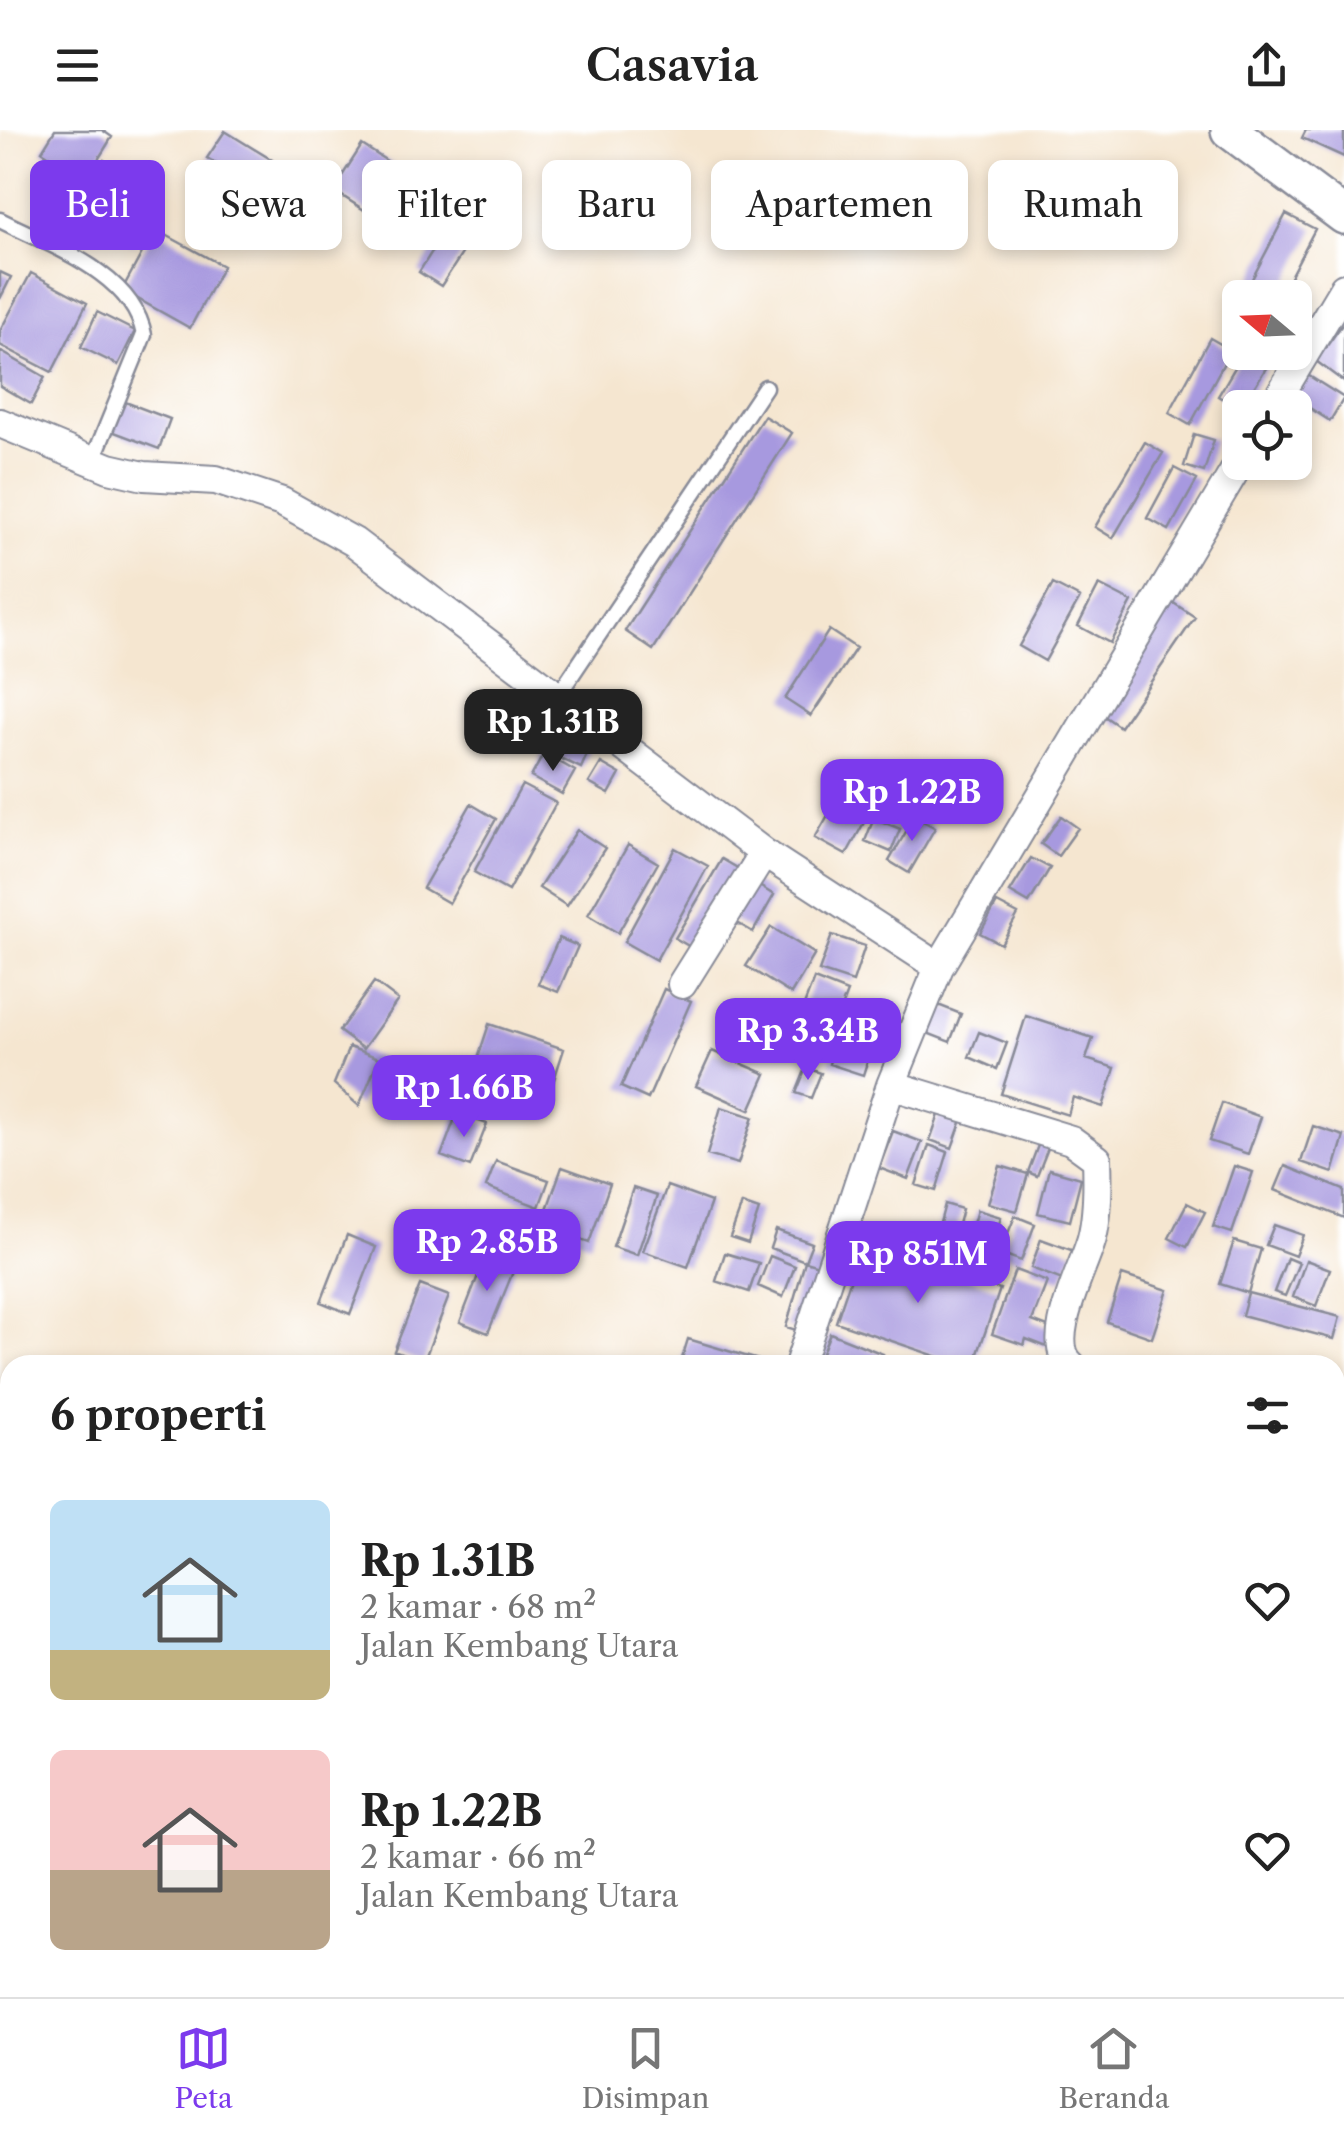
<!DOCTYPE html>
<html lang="id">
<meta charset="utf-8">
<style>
body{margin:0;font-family:"Libre Caslon Text",serif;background:#f2f2f2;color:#222;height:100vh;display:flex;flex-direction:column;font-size:38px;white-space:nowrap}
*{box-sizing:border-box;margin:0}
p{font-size:32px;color:#767676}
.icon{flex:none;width:55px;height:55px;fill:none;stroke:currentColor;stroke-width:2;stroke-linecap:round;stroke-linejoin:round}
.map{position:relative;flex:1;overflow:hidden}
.details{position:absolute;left:0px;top:1225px;width:1345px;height:642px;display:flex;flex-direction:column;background:#fff;border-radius:30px 30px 0 0;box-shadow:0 5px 15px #0003}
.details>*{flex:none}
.hud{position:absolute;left:30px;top:30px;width:1285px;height:90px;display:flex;gap:20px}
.needle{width:65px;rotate:289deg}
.buttons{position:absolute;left:1222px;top:150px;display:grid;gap:20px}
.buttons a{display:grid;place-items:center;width:90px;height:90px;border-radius:15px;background:#fff;box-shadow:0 5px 15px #0003;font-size:50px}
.price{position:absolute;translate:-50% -85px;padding:0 22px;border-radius:20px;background:#7c3aed;color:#fff;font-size:32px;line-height:65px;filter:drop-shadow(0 2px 5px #0008)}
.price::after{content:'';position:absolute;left:50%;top:60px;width:30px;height:22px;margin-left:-15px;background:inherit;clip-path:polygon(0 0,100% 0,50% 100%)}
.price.current{background:#222;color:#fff}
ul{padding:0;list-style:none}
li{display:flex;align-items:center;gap:30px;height:250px;padding:0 50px}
li span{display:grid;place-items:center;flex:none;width:280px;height:200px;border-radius:15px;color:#555}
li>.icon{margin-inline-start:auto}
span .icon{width:120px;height:120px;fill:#fffc;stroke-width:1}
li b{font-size:42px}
h2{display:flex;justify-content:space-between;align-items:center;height:120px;padding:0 50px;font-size:42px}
.chip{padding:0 35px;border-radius:15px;background:#fff;box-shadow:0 5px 15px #0003;font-size:35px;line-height:90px}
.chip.current{background:#7c3aed;color:#fff}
header{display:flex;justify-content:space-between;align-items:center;height:130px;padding:0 50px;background:#fff;font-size:45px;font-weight:600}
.menu{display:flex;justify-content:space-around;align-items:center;height:140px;border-top:2px solid #e0e0e0;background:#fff;font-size:28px;color:#767676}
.menu a{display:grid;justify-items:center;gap:5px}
.menu .current{color:#7c3aed}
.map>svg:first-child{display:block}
</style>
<header><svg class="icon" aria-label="menu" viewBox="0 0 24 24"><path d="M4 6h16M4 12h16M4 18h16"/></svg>Casavia<svg class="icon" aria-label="share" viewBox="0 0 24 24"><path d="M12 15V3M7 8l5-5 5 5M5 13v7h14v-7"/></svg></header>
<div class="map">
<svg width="1344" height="1867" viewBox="0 0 1344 1867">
<rect width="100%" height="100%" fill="#fff"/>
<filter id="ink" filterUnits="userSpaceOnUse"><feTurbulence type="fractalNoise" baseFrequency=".01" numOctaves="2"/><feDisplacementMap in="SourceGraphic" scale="20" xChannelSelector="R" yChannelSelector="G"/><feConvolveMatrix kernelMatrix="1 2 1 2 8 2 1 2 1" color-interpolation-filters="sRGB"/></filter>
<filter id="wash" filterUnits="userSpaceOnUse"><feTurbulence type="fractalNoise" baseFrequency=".0048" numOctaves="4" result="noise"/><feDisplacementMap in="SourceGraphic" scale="40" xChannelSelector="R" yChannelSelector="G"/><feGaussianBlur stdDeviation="2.25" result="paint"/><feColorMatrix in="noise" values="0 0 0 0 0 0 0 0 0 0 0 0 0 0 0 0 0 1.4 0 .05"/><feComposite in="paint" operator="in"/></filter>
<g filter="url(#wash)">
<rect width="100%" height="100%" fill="#f5e6d0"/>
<g id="blocks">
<path fill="#a799df" d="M 55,0 L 102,0 L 112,7 L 86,49 L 42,21 Z
M 1306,0 L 1344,0 L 1344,27 L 1302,8 Z
M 225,1 L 272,30 L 255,57 L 207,28 Z
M 362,15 L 412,47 L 383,92 L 333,60 Z
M 104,30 L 163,64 L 133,115 L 75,80 Z
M 457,82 L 480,96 L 441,156 L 419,142 Z
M 1286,84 L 1315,99 L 1280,166 L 1251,151 Z
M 155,99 L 223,136 L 190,198 L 122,160 Z
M 0,142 L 11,147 L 0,169 Z
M 31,143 L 87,173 L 52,242 L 0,215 L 0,201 Z
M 97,182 L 135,201 L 118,235 L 81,217 Z
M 1344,192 L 1344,252 L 1316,231 Z
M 1210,208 L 1231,220 L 1190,295 L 1169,283 Z
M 0,221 L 45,247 L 31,274 L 0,256 Z
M 1244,222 L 1276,222 L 1240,280 L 1218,266 Z
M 1306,244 L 1344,268 L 1330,291 L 1305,275 L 1299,284 L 1295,278 L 1288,278 Z
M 120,270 L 170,289 L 159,319 L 109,300 Z
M 764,286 L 792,303 L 653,520 L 625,501 Z
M 1194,304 L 1214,310 L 1204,342 L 1184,336 Z
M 1145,312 L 1163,323 L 1113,408 L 1095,397 Z
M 1174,338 L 1197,350 L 1169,400 L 1147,388 Z
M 1053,454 L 1080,468 L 1045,531 L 1019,516 Z
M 1099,455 L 1132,472 L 1110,513 L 1078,496 Z
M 1172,472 L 1195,487 L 1120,597 L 1097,581 Z
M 829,500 L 856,518 L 811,586 L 785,569 Z
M 557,597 L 592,613 L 581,638 L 545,621 Z
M 544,623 L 575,641 L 562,664 L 531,647 Z
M 601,633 L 620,644 L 609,664 L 589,653 Z
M 901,649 L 923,655 L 915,686 L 892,680 Z
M 847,652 L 877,669 L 846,725 L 815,708 Z
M 522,655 L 556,673 L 508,761 L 474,742 Z
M 471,674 L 496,689 L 449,773 L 423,758 Z
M 915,686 L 935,698 L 909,743 L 889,731 Z
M 1061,686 L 1078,698 L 1058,726 L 1041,714 Z
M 874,688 L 900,699 L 891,722 L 865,711 Z
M 577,700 L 605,718 L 567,776 L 539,758 Z
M 628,715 L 658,733 L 618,803 L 588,785 Z
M 675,718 L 708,736 L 656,830 L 624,812 Z
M 1031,728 L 1050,738 L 1029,773 L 1010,762 Z
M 722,729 L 746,743 L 699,822 L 675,808 Z
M 751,751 L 774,765 L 753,802 L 729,788 Z
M 997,773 L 1018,784 L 1001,814 L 980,803 Z
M 771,797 L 815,824 L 791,864 L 746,836 Z
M 832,805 L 865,816 L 853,852 L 819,841 Z
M 559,808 L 578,816 L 558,862 L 538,854 Z
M 814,849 L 847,862 L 828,912 L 795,899 Z
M 374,852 L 398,870 L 363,919 L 339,901 Z
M 664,859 L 691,871 L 648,969 L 621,957 Z
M 933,873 L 961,884 L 950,912 L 922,901 Z
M 1026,886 L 1093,908 L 1086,929 L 1115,938 L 1103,977 L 1073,967 L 1068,985 L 1001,964 Z
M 489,894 L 564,919 L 551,959 L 476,934 Z
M 979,902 L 1007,913 L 997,939 L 969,927 Z
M 836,910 L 871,920 L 863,945 L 829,934 Z
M 349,917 L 379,928 L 359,976 L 334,954 Z
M 712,921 L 766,944 L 750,980 L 696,956 Z
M 806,938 L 821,943 L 811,968 L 796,963 Z
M 1222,973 L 1261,987 L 1248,1024 L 1209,1011 Z
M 721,977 L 753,987 L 738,1034 L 707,1025 Z
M 941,979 L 963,987 L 952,1018 L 930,1010 Z
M 457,983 L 487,994 L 470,1037 L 441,1026 Z
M 1313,996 L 1344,1006 L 1333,1043 L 1301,1032 Z
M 893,1001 L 922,1012 L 908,1049 L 879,1038 Z
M 1040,1010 L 1050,1013 L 1037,1046 L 1028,1042 Z
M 929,1015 L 948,1022 L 936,1061 L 916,1055 Z
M 496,1031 L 549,1050 L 539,1077 L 486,1057 Z
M 1000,1036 L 1028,1044 L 1017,1081 L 988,1073 Z
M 1234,1036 L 1253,1042 L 1232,1103 L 1213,1097 Z
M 1285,1036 L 1344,1060 L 1344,1088 L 1275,1060 Z
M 562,1037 L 610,1054 L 589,1113 L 541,1096 Z
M 1049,1039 L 1081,1048 L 1070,1091 L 1038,1083 Z
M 667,1056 L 711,1072 L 688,1137 L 643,1121 Z
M 633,1058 L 657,1066 L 637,1125 L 613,1117 Z
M 1187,1073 L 1205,1082 L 1187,1117 L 1169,1108 Z
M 742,1074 L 759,1080 L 748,1113 L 730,1107 Z
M 945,1074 L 962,1079 L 953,1113 L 936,1108 Z
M 977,1080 L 1001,1087 L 990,1124 L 966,1118 Z
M 1015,1086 L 1035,1094 L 1021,1131 L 1000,1123 Z
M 1274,1095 L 1303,1105 L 1295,1126 L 1266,1115 Z
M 776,1100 L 812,1113 L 805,1131 L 770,1118 Z
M 347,1105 L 376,1117 L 350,1184 L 321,1172 Z
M 1041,1109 L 1074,1121 L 1062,1150 L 1031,1138 Z
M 1234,1111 L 1261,1119 L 1248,1163 L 1220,1154 Z
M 863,1113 L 1000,1159 L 974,1235 L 962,1235 L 836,1192 Z
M 725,1123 L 759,1133 L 749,1162 L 716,1151 Z
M 486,1125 L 515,1137 L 488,1203 L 460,1192 Z
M 770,1126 L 795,1136 L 783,1167 L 758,1156 Z
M 1287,1128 L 1299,1133 L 1285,1166 L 1274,1162 Z
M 1306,1130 L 1330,1139 L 1316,1176 L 1293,1167 Z
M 805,1131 L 825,1137 L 806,1203 L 786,1197 Z
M 1015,1140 L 1047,1152 L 1032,1191 L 1053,1199 L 1047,1217 L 1026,1209 L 1024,1215 L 992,1204 Z
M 1122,1145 L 1168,1160 L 1152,1208 L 1107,1192 Z
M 420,1155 L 449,1166 L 423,1233 L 394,1221 Z
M 1248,1163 L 1340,1187 L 1334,1209 L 1242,1185 Z
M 830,1203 L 883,1224 L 879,1235 L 818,1233 Z
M 688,1209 L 772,1234 L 772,1235 L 680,1235 Z
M 1335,1311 L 1344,1313 L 1336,1345 L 1335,1345 Z
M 1344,1380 L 1344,1411 L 1335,1407 Z
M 1335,1416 L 1344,1420 L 1344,1449 L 1335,1445 Z
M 1335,1454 L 1343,1457 L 1336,1479 L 1335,1479 Z
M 1344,1606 L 1344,1641 L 1335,1638 Z
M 1335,1667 L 1344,1670 L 1344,1688 L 1335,1685 Z
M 558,1858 L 590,1858 L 585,1867 Z
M 597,1858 L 618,1858 L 614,1867 L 593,1867 Z
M 627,1858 L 674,1858 L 668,1867 L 629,1867 L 623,1863 Z
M 720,1858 L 755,1858 L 751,1867 L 715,1867 Z
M 796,1858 L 860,1858 L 857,1867 L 793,1867 Z
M 1099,1858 L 1171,1858 L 1167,1867 L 1113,1867 L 1098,1861 Z
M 234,1859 L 258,1866 L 258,1867 L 232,1867 Z"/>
</g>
</g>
<g filter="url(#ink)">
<use href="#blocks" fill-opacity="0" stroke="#888a97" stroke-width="2.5"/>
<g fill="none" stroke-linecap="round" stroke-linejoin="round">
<defs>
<path id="service" d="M 0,90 C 49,115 133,143 144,205 L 92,332
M 559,564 L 765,257
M 1241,1858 L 1260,1859 L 1276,1867
M 952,1867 L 954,1858
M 1220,1867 L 1237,1858"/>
<path id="minor" d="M 1272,278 L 1344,158
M 0,293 L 109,338 L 144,346 L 216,350 L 282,372 L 354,412 L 764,723 L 939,837 L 1240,332
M 939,837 L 891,955 L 1071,1010 L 1097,1029 C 1098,1054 1098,1084 1092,1108 C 1084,1139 1043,1211 1071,1235
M 682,854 L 764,723
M 799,1235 L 891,955
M 1335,1303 L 1344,1305
M 1335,1379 L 1344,1352
M 0,1640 L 10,1645
M 502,1858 L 519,1867
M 312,1867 L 319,1858"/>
<path id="tertiary" d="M 1229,0 L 1344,86"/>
</defs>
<use href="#service" stroke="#888a97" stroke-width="19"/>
<use href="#minor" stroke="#888a97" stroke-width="32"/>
<use href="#tertiary" stroke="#888a97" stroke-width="40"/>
<use href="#service" stroke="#fff" stroke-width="14"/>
<use href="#minor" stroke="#fff" stroke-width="28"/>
<use href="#tertiary" stroke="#fff" stroke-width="35"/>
</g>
</g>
</svg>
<div class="buttons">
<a><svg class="needle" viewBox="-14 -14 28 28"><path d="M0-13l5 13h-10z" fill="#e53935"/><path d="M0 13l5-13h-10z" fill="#767676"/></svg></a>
<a><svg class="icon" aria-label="locate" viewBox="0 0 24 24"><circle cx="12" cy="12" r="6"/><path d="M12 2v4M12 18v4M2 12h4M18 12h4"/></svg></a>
</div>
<b class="price current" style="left:553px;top:644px">Rp 1.31B</b>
<b class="price" style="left:912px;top:714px">Rp 1.22B</b>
<b class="price" style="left:808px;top:953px">Rp 3.34B</b>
<b class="price" style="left:464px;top:1010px">Rp 1.66B</b>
<b class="price" style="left:487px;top:1164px">Rp 2.85B</b>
<b class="price" style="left:918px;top:1176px">Rp 851M</b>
<div class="hud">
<a class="chip current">Beli</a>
<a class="chip">Sewa</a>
<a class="chip">Filter</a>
<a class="chip">Baru</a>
<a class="chip">Apartemen</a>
<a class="chip">Rumah</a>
</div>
<section class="details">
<h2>6 properti<svg class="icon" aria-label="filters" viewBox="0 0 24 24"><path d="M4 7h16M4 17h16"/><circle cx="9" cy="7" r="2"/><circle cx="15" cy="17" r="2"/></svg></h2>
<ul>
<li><span style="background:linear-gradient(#bfe0f5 75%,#c2b280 0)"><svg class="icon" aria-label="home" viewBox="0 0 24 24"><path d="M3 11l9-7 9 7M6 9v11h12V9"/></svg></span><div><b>Rp 1.31B</b><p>2 kamar · 68 m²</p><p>Jalan Kembang Utara</p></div><svg class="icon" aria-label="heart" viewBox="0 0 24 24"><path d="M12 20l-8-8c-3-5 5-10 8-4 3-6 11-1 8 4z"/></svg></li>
<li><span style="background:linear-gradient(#f6c9c9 60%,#b9a48a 0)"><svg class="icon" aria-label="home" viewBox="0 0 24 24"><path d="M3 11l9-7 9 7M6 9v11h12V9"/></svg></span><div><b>Rp 1.22B</b><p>2 kamar · 66 m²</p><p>Jalan Kembang Utara</p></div><svg class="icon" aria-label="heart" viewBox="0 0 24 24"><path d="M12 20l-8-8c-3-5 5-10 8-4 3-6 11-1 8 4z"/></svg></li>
</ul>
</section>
</div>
<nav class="menu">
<a class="current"><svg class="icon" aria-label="map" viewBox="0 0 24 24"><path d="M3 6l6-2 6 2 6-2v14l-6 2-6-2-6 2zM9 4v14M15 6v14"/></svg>Peta</a>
<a><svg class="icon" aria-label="saved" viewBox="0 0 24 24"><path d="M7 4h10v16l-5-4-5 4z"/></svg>Disimpan</a>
<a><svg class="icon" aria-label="home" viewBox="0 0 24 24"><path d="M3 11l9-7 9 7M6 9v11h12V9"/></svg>Beranda</a>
</nav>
